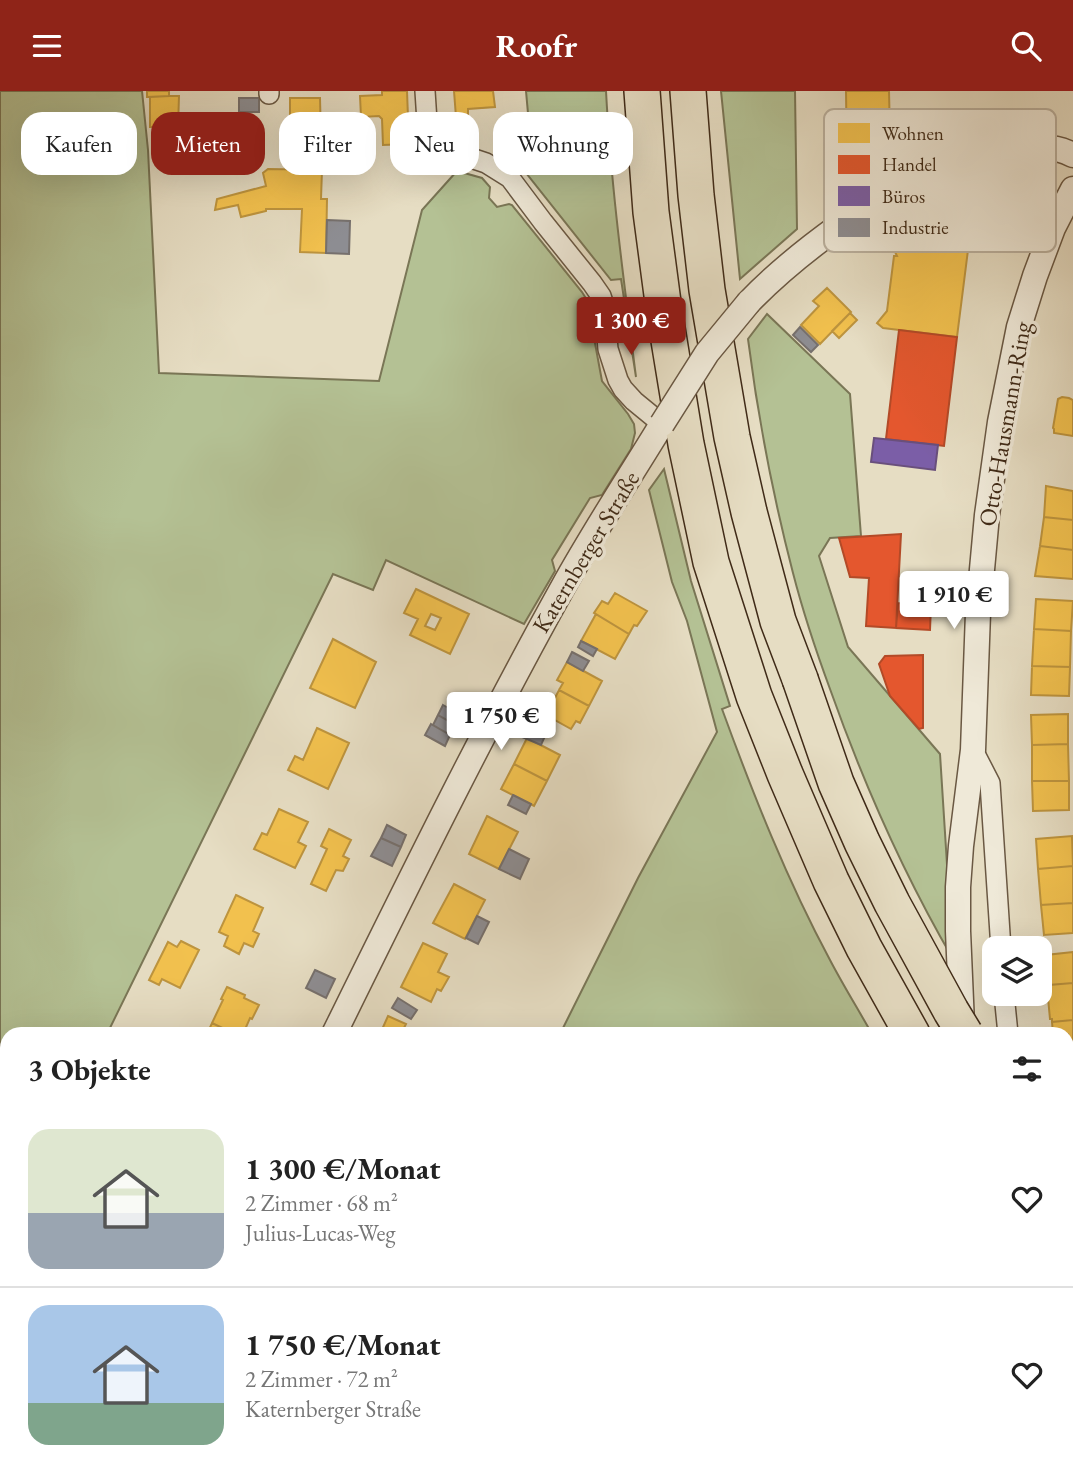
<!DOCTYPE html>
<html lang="de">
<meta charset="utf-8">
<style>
body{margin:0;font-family:"EB Garamond",serif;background:#f2f2f2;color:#222;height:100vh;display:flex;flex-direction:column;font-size:26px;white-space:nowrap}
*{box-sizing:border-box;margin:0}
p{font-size:23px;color:#767676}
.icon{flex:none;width:38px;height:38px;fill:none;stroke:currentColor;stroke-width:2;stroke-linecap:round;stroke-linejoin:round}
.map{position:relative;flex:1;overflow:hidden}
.sheet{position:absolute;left:0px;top:936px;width:1074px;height:450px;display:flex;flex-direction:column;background:#fff;border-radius:21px 21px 0 0;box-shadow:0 7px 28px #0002}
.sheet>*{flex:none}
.banner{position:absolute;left:21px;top:21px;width:700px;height:63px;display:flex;gap:14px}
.controls{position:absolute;left:982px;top:845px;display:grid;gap:14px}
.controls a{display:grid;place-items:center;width:70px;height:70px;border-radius:14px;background:#fff;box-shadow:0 7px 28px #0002;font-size:35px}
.price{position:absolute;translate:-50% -60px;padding:0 16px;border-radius:7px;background:#fff;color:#222;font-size:23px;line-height:46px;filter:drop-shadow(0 2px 4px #0008)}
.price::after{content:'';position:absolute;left:50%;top:42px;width:21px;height:16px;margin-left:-10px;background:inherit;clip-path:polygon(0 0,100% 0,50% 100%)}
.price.on{background:#8f2418;color:#fff}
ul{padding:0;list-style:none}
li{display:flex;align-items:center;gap:21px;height:175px;padding:0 28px}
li+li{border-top:2px solid #e0e0e0}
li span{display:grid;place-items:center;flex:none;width:196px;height:140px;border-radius:21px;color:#555}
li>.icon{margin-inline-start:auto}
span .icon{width:84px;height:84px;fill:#fffc;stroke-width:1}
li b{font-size:30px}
h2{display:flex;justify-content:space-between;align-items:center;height:84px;padding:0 28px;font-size:30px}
.chip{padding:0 24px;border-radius:21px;background:#fff;box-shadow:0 7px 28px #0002;font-size:24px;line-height:63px}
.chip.on{background:#8f2418;color:#fff}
header{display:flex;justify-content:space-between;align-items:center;height:91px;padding:0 28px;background:#8f2418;color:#fff;font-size:32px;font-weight:700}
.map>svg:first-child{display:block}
</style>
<header><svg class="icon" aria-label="menu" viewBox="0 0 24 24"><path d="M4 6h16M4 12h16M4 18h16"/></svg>Roofr<svg class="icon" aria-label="search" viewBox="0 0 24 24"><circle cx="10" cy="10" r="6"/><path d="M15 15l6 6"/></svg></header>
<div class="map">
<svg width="1073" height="1385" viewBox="0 0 1073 1385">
<rect width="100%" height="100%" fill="#e6ddc3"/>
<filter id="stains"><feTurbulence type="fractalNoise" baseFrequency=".00286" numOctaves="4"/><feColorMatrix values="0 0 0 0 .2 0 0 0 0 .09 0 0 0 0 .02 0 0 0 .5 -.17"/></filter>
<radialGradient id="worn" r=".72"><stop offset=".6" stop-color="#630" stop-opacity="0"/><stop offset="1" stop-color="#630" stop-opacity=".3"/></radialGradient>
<path fill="#b4c194" stroke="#7a7656" stroke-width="2" d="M 0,0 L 142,0 L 148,59 L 159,282 L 379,290 L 422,119 L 457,80 L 482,87 L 490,96 L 489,107 L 497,116 L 509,113 L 512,114 L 582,201 L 587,209 L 602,290 L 628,323 L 634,333 L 635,342 L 631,358 L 602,404 L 590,407 L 552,469 L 555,480 L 524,533 L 386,469 L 373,499 L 333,483 L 107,943 L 7,943 L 7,1166 L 0,1183 Z
M 526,0 L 606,0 C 611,96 624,191 636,286 L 621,188 L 611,189 L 526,82 L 509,66 L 532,67 Z
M 721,0 L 795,0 L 797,138 L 740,188 Z
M 767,223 L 850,303 L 861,445 L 830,447 L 819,465 L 848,556 L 940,663 L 953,868 C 903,782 863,691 830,598 C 816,560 803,521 793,482 C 773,405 758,327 748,248 Z
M 664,378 L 691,490 L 730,615 L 722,618 C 753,703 787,789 830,869 C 843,894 858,918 872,943 L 560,943 L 638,787 L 717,641 L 687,530 L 672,491 L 649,399 Z
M 387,1379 L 992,1379 L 994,1385 L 384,1385 Z"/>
<path fill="#f2c14e" stroke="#bd943e" stroke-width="2" fill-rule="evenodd" d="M 147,0 L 169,0 L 169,5 L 147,6 Z
M 382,0 L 407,0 L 409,53 L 383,54 L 382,28 L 379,25 L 361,26 L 360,5 L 382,4 Z
M 454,0 L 493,0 L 495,16 L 468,18 L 468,25 L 456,26 Z
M 846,0 L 889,0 L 890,44 L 888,44 L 888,52 L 890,52 L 890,71 L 869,71 L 868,76 L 847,77 Z
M 169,5 L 179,5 L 178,36 L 150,36 L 150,6 Z
M 290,7 L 320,7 L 321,48 L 290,48 Z
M 268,78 L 322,79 L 321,108 L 327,108 L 326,162 L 300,161 L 302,118 L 266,118 L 266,120 L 241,126 L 238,114 L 215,119 L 217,108 L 266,95 L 263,82 Z
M 919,134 L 962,153 L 961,158 L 968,159 L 957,246 L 883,237 L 877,232 L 887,220 L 894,165 L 897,165 L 889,148 Z
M 827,197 L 851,221 L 820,253 L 801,234 L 819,215 L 813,210 Z
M 850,222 L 857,229 L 839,247 L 832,240 Z
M 1062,306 L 1069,307 L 1073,309 L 1073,345 L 1054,342 L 1054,338 L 1053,337 L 1058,308 Z
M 1046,395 L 1073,400 L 1073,429 L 1044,426 Z
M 1044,426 L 1073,429 L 1073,459 L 1040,455 Z
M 1040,455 L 1073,459 L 1073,488 L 1035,485 Z
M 416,498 L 469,523 L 450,563 L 410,544 L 418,528 L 404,522 ZM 431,523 L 441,527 L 435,539 L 425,535 Z
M 615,502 L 647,520 L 637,535 L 634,534 L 629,543 L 594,522 L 602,510 L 608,513 Z
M 1036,508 L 1073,510 L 1071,540 L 1034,538 Z
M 596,523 L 629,543 L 615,568 L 581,550 Z
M 1034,538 L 1071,540 L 1070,576 L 1032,575 Z
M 333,548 L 376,571 L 355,617 L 310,597 Z
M 567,571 L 602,590 L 589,615 L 559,599 L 563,592 L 557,589 Z
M 1032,575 L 1070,576 L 1069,605 L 1031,604 Z
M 559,599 L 589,615 L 580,632 L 576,630 L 571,638 L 546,624 Z
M 1068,623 L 1068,653 L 1032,654 L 1031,624 Z
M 317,637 L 349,652 L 328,698 L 288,679 L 295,665 L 303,669 Z
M 527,647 L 560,664 L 547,690 L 514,673 Z
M 1068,653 L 1069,690 L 1032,690 L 1032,654 Z
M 514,673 L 547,690 L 534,715 L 501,698 Z
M 1032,690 L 1069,690 L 1069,719 L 1033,720 Z
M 279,718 L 308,731 L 298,751 L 306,755 L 295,777 L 254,758 L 262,742 L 267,744 Z
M 487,725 L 518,741 L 499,778 L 469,763 Z
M 329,738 L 351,749 L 343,765 L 349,768 L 343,780 L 336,779 L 326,800 L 311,793 L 327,758 L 321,755 Z
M 1072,745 L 1073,775 L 1038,778 L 1036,748 Z
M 1073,775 L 1073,812 L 1041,814 L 1038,778 Z
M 454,793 L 485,809 L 465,848 L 433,832 Z
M 236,804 L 263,817 L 253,840 L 259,843 L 253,856 L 244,852 L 239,863 L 224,855 L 228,845 L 219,841 Z
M 1073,812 L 1073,842 L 1044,844 L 1041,814 Z
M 181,850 L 199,859 L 180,897 L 162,888 L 159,894 L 149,889 L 168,851 L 177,856 Z
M 423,852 L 447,863 L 438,881 L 449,886 L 441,900 L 437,898 L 431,911 L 401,896 Z
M 1073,861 L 1073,892 L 1049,894 L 1046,864 Z
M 1073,892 L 1073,929 L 1052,931 L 1052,928 L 1050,928 L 1047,896 L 1049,896 L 1049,894 Z
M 227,896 L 245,904 L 244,907 L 259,914 L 252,928 L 250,927 L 243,943 L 235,943 L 212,932 L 223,909 L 221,908 Z
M 388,925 L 406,933 L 401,943 L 403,943 L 380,943 Z
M 1073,929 L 1073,960 L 1069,960 L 1068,943 L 1053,943 L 1052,931 Z
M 212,932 L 235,943 L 207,943 Z
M 201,1379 L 240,1379 L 238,1385 L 222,1385 Z"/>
<path fill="#e4572e" stroke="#b34a27" stroke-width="2" d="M 899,239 L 957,246 L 944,355 L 886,348 Z
M 901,443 L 896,537 L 866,535 L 869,487 L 850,486 L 839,447 Z
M 898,512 L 931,514 L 930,539 L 896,537 Z
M 923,564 L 923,637 L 919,638 L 890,605 L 879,573 L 885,565 Z"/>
<path fill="#7b5ea7" stroke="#694f7c" stroke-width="2" d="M 874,347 L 938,354 L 935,379 L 871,371 Z"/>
<path fill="#8d8d92" stroke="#76706d" stroke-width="2" d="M 239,7 L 259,7 L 259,21 L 239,21 Z
M 327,129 L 350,130 L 349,163 L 326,162 Z
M 800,236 L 818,254 L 811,261 L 793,244 Z
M 581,550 L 597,558 L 593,565 L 578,556 Z
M 572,561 L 589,570 L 583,580 L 567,571 Z
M 443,614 L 461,624 L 456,634 L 438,624 Z
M 537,618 L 554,628 L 549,638 L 531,628 Z
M 438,624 L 456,634 L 450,644 L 433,634 Z
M 431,633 L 450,644 L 445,655 L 425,644 Z
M 527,636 L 545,645 L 541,654 L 522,646 Z
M 513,704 L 531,713 L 526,723 L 508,714 Z
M 387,734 L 406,744 L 401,756 L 381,747 Z
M 381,747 L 401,756 L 392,775 L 371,765 Z
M 509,758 L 529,768 L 520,788 L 499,778 Z
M 477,825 L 489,831 L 478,853 L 466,847 Z
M 315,879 L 335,888 L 326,907 L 306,897 Z
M 398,907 L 417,919 L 411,928 L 392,917 Z"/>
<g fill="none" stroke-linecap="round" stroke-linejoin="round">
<defs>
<path id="minor" d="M 425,0 L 428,46 L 434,55 L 441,61 L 465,65 L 486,72 L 510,87 L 543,131 L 592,192 L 601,205 L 604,214 L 608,258 L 618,289 L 623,298 L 634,310 L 662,333
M 269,3 L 269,0
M 973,659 L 990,692 L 1001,858
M 1004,903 L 1008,943
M 1068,1041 L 1073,1045
M 0,1274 L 7,1277"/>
<path id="tertiary" d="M 955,82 C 1006,88 1021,97 1053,137
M 749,211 C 776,183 807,158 839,135 C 866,117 900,104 931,92 C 966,78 1004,58 1042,57 C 1053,56 1063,59 1073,64
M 962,933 L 958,840 L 958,796 L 961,755 L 973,659 L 978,522 L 987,424 L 1000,331 L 1019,236 L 1035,185 L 1053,137 L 1073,98
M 334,943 C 408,793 482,642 563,496 C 594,440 629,387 662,333
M 1056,1379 L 1058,1385
M 146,1385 L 147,1379"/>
<path id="motorway" d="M 642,0 L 651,121 L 664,219 L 686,353 L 711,471 L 754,605 L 785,683 L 831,790 L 864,857 L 912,943
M 688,0 L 696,104 L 707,199 L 732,346 L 749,421 L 778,530 L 800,588
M 1068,1091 L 1073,1098
M 1068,1164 L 1073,1171"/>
</defs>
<use href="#minor" stroke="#6a5843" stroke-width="22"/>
<use href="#tertiary" stroke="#6a5843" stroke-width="27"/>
<use href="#motorway" stroke="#402b18" stroke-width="38"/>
<use href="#minor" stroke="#efe9d8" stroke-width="19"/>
<use href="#tertiary" stroke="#efe9d8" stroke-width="24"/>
<use href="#motorway" stroke="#e6ddc3" stroke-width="35"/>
<defs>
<path id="tertiary-bridge" d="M 662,333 L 707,262 L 749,211"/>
<path id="motorway-bridge" d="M 800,588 L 836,692 L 862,751 L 892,812 L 951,920 L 965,943"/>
</defs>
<use href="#tertiary-bridge" stroke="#6a5843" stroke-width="27" stroke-linecap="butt"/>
<use href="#motorway-bridge" stroke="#402b18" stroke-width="38" stroke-linecap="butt"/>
<use href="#tertiary-bridge" stroke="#efe9d8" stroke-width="24"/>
<use href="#motorway-bridge" stroke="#e6ddc3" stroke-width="35"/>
</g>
<g text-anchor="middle" stroke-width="7" stroke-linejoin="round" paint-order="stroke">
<g font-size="24" fill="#402b18" stroke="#efe9d8">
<text transform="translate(1005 333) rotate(-80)" y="8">Otto-Hausmann-Ring</text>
<text transform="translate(586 461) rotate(-59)" y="8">Katernberger Straße</text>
</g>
</g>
<rect x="824" y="18" width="232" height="143" rx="10" fill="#efe9d8" stroke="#bab09e" stroke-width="2"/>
<rect x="838" y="32" width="32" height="20" fill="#f2c14e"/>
<rect x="838" y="64" width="32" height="19" fill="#e4572e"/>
<rect x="838" y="95" width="32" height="20" fill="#7b5ea7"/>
<rect x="838" y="127" width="32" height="19" fill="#8d8d92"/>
<g font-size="19" fill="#402b18">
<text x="882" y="49">Wohnen</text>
<text x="882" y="80">Handel</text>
<text x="882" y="112">Büros</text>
<text x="882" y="143">Industrie</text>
</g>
<rect width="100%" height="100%" filter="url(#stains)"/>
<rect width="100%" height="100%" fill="url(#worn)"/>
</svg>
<div class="controls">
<a><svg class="icon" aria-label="layers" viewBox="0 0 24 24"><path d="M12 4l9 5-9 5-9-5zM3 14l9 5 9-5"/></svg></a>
</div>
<b class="price on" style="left:631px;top:266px">1 300 €</b>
<b class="price" style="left:954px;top:540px">1 910 €</b>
<b class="price" style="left:501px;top:661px">1 750 €</b>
<div class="banner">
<a class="chip">Kaufen</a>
<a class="chip on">Mieten</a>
<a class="chip">Filter</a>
<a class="chip">Neu</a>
<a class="chip">Wohnung</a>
</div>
<section class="sheet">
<h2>3 Objekte<svg class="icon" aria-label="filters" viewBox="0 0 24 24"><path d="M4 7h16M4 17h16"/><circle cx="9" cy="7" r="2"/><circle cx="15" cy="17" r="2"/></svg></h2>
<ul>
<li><span style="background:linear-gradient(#dfe7d0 60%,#9aa5b1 0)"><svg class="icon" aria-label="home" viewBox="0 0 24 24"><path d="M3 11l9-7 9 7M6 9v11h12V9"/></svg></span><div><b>1 300 €/Monat</b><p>2 Zimmer · 68 m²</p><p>Julius-Lucas-Weg</p></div><svg class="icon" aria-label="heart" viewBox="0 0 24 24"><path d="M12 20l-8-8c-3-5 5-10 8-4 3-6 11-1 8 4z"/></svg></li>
<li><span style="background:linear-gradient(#a9c7e8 70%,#7fa58c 0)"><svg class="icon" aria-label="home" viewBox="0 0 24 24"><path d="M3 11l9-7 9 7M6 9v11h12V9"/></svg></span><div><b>1 750 €/Monat</b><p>2 Zimmer · 72 m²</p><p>Katernberger Straße</p></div><svg class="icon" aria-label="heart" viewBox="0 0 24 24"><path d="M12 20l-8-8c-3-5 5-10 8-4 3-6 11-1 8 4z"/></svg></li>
</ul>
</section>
</div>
